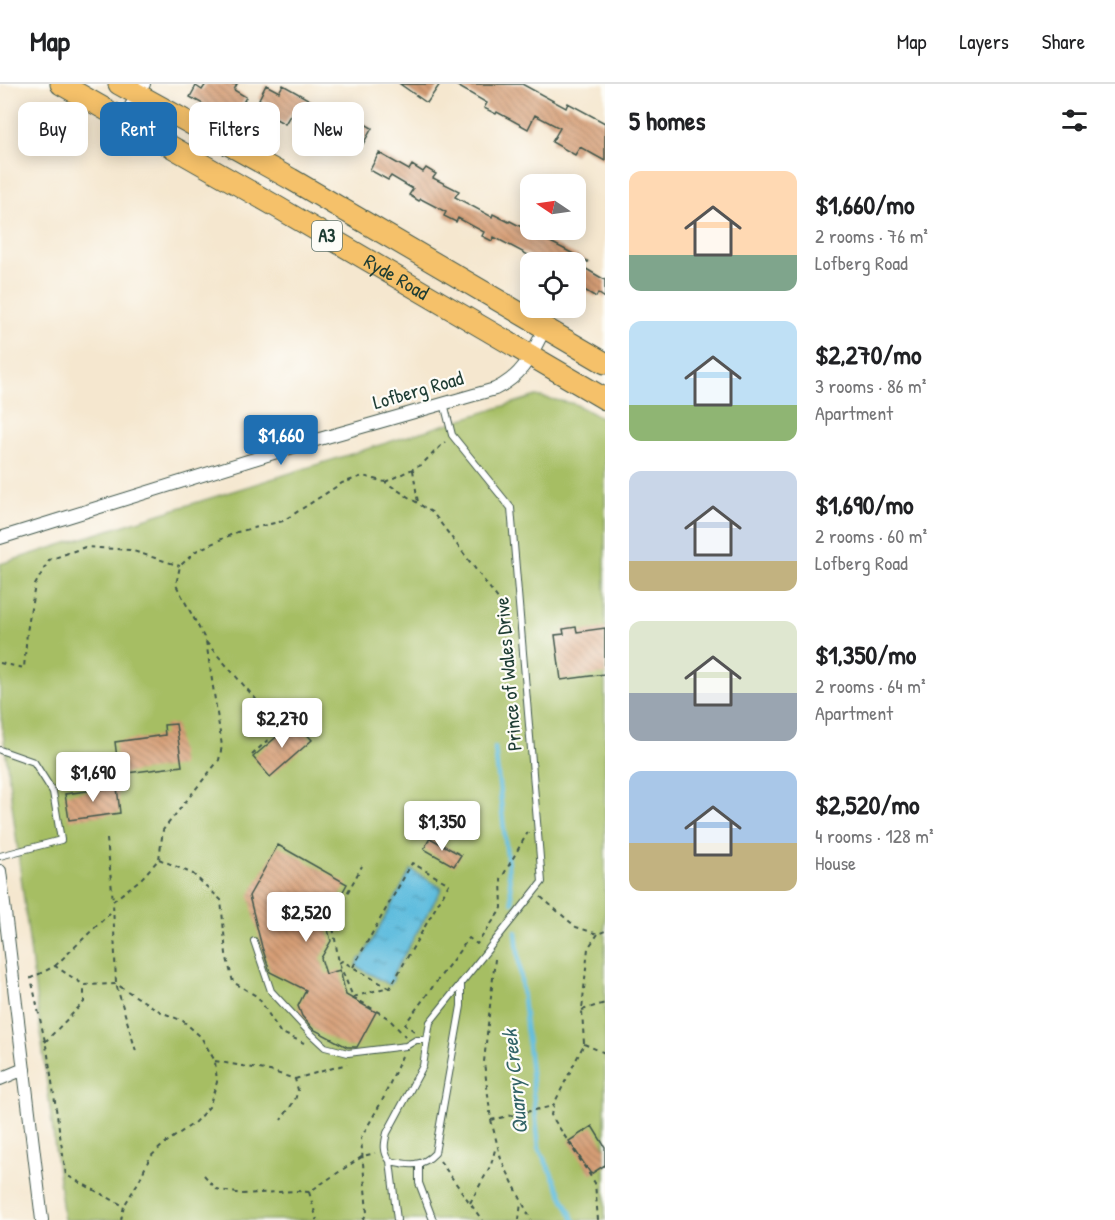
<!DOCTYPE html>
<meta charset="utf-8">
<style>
body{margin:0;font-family:"Patrick Hand",sans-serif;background:#f6f6f6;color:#202124;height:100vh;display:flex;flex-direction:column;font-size:22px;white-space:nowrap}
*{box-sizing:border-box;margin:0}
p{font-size:20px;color:#757577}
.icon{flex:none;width:33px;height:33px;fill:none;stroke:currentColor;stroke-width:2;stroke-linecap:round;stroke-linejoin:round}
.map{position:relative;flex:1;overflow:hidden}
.side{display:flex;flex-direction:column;background:#fff;width:510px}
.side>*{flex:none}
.hud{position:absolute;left:18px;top:18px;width:496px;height:54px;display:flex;gap:12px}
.needle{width:39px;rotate:283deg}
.buttons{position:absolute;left:520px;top:90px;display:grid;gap:12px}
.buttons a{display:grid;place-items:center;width:66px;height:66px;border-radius:12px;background:#fff;box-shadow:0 3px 15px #0003;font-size:30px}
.price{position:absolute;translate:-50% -51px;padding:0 14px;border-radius:6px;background:#fff;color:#222;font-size:20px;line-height:39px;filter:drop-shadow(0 2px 3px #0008)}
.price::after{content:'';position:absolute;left:50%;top:36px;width:18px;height:14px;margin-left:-9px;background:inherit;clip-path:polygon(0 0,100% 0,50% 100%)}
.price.on{background:#1f6fb2;color:#fff}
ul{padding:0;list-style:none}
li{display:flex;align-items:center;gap:18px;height:150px;padding:0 24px}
li span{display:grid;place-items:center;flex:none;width:168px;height:120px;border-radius:12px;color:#555}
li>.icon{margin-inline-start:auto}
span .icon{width:72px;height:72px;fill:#fffc;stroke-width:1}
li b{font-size:26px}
h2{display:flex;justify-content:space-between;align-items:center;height:72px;padding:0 24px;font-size:26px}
.chip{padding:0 21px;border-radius:12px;background:#fff;box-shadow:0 3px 15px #0003;font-size:21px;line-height:54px}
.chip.on{background:#1f6fb2;color:#fff}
header{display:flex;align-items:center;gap:36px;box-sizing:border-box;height:84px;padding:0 30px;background:#fff;border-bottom:2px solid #e0e0e0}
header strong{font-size:28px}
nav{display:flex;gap:33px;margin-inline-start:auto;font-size:21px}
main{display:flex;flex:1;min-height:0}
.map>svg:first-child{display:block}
</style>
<header>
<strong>Map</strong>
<nav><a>Map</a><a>Layers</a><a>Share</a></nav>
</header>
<main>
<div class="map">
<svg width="605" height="1136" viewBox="0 0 605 1136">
<defs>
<pattern id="water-ripples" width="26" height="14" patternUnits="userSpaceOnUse" patternTransform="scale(1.5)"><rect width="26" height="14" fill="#60bdde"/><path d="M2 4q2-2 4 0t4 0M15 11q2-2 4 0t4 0" fill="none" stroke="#4f9bb5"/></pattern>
<pattern id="building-back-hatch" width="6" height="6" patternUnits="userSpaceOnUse" patternTransform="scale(1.5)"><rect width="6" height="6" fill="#d69e76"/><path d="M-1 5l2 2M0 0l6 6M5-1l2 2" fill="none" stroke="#ad8262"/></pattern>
</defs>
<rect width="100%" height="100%" fill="#fdfcf7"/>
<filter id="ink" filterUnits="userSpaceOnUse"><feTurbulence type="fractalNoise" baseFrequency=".0167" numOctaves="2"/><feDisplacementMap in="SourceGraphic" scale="12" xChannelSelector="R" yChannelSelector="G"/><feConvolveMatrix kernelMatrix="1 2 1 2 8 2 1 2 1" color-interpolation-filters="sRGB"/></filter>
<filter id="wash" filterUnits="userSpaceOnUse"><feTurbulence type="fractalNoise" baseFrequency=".008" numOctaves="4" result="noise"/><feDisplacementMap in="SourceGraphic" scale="24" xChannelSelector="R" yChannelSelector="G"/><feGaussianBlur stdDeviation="1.35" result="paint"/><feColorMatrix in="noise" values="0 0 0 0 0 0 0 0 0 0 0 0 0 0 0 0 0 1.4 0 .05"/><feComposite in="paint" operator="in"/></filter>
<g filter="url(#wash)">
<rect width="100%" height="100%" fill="#f5e7cf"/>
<path fill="#a6be63" stroke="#627e4c" stroke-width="1.5" d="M 536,312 L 575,320 L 605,336 L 605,1136 L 64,1136 L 0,624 L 0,480 Z"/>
<path fill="url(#water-ripples)" stroke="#407d89" stroke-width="1.5" d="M 411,786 L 442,804 L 392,892 L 394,894 L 390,901 L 356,882 L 360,874 L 362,875 Z"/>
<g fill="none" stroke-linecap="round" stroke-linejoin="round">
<path stroke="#60bdde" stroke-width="4.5" d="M 495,664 L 512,818
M 516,848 L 539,1064 L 574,1136"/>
</g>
<g id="blocks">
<path fill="url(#building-back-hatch)" d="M 206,0 L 237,0 L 234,6 L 246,13 L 235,33 L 214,21 L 212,25 L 190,13 L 196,2 L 202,6 Z
M 400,0 L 440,0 L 427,19 Z
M 454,0 L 522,0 L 566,24 L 568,19 L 605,39 L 605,77 L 580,63 L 575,71 L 552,58 L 560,44 L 535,31 L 528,45 L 497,28 L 496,30 L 484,24 L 487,19 Z
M 266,1 L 279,8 L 283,1 L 343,35 L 346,29 L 372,44 L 363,60 L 326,39 L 322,46 L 292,28 L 285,40 L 267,30 L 271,22 L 259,15 Z
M 379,69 L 409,86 L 412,81 L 423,88 L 426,84 L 436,90 L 433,94 L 459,107 L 455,113 L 492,133 L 493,130 L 509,138 L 510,137 L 589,178 L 529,178 L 532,173 L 494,153 L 492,157 L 482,152 L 484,148 L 458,134 L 456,138 L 444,132 L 446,128 L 421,115 L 419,117 L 409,111 L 413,105 L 391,92 L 388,96 L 370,86 Z
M 576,179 L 605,196 L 605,214 L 598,209 L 596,213 L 576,201 Z
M 576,543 L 577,548 L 605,544 L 605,590 L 561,596 L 555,551 L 564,550 L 563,545 Z
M 295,637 L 312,656 L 270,693 L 253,673 Z
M 176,640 L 182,682 L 119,690 L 115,658 L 165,651 L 164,641 Z
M 117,703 L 120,729 L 69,736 L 65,710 Z
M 430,754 L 461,771 L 454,782 L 424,765 Z
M 278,761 L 347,800 L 326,838 L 331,857 L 321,874 L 326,890 L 340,886 L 346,911 L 376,928 L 357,963 L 347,963 L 313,945 L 302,932 L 298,922 L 306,906 L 270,888 L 262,863 L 249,812 Z
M 592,1042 L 605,1063 L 605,1081 L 591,1090 L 569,1057 Z"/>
</g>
</g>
<g filter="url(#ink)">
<use href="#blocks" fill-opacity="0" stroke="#3f564b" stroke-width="1.5"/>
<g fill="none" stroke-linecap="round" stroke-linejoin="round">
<defs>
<path id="lane" d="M 0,666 L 34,678 L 53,708 L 61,756 L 0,772
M 254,857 L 271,907 L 310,949 L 325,963 L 348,969 L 406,962 L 416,956 L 427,956 L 430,938 L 542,798 L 511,424 L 452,351 L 444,319
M 427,956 L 423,982 L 387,1049 C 384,1060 383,1068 390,1077 C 409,1081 421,1084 435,1069 L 461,922 L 461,899
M 390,1077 L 397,1136
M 419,1081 L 419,1099 L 433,1136"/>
<path id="street" d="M 123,35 L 144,0
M 0,454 L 309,358 L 495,305 C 524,291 531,271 545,244
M 0,787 L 42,1136
M 0,995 L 24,985"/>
<g id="highway">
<path id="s1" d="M 61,0 L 272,120 L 605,315"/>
<path d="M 119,0 L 291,95 L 605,279"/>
</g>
</defs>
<use href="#lane" stroke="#3f564b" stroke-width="8"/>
<use href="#street" stroke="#3f564b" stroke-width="14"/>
<use href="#highway" stroke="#3f564b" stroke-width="23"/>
<path stroke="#3f564b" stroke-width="2" stroke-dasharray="4.5 4.5" stroke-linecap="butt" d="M 413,386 L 418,419
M 385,398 L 421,381 L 445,358
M 206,558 L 281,644
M 0,579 L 24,584 L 27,548 L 35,501 L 49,476 L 85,463 L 130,466 L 180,482
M 252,671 L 299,626
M 107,755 L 113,817
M 159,775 L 193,790 L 221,816 L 226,870 L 233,898 L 258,913 L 280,948 L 304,959
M 541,813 L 576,843 L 598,850 L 605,847
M 598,850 L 588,864 L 582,926 L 584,960 L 553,1022 L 551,1031 L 595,1099 L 598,1136
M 495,875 L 484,978 L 491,1036 L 501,1075 L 531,1136
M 339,879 L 342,877 L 389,904
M 55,882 L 111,828
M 353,883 L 412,779 L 449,800 L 390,904 L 385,904 L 353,913 L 339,879 L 332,837 L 362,782
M 353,913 L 388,934 L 405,952
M 582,926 L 605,919
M 414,947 L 405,940 L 469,854 L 477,860 L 502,824 L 501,795 L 528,748
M 45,958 L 84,918 L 84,902
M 584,960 L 605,969
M 136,967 L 116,900 L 113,817 L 141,795 L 159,775 L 163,746 L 219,676 L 222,662 L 206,557 L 176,501 L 180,482 L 196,467 L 237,448 L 283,437 L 342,399 L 363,392 L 385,398 L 433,429 L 508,528
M 215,977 L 270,987 L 295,995 L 298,1006 L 295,1016 L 281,1036
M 295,995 L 347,980
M 491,1036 L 553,1022
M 440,1077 L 482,1136
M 204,1091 L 216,1105 L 242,1110 L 296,1107 L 309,1108 L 363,1072 L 375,1069
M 309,1108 L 317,1136
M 470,1119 L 491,1081 L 496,1062
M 121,1136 L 124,1122 L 66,1091 L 48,971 L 31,894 L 55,882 L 84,901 L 116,900 L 161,928 L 183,937 L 201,953 L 215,977 L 217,998 L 209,1023 L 194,1039 L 164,1060 L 150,1073 L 139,1097 L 124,1122
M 363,1136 L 367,1129 L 361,1054 L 383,1015 L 402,972
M 519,1136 L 521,1118"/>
<use href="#lane" stroke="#fff" stroke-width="6"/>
<use href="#street" stroke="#fff" stroke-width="12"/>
<use href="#highway" stroke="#f5c16b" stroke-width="21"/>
</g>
</g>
<g text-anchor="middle" stroke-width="4.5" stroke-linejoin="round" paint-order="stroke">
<rect fill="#fdfcf7" stroke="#62766e" stroke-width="1.5" x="312" y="137" width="30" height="30" rx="4.5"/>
<g font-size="18" font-weight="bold" fill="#1f3d34">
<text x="327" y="158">A3</text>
</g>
<g font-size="20" fill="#1f3d34" stroke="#fdfcf7">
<text dy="7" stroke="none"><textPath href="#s1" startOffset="387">Ryde Road</textPath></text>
<text transform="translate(418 306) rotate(-16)" y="7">Lofberg Road</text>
<text transform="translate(508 590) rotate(-95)" y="7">Prince of Wales Drive</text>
</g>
<g font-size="21" font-style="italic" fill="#326367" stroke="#fdfcf7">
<text transform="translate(515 998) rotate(-96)" y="7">Quarry Creek</text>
</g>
</g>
</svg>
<div class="buttons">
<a><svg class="needle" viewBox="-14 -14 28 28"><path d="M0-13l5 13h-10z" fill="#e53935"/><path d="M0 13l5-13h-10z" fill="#757577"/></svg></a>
<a><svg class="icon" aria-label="locate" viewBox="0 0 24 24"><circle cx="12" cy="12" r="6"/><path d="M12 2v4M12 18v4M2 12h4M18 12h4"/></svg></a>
</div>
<b class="price on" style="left:281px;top:382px">$1,660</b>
<b class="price" style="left:282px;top:665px">$2,270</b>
<b class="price" style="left:93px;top:719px">$1,690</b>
<b class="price" style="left:442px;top:768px">$1,350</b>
<b class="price" style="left:306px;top:859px">$2,520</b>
<div class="hud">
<a class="chip">Buy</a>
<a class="chip on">Rent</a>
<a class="chip">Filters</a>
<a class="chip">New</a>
</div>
</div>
<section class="side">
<h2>5 homes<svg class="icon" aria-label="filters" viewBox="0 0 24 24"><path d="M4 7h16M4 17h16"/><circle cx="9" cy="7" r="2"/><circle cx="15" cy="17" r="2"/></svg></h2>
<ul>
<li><span style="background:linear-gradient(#ffd9b3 70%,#7fa58c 0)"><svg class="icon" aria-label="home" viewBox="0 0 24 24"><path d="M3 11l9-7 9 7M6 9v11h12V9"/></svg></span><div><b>$1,660/mo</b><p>2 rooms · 76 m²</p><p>Lofberg Road</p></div></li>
<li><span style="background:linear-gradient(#bfe0f5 70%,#8fb573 0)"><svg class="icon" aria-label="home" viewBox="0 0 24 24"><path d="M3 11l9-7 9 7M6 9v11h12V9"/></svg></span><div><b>$2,270/mo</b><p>3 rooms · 86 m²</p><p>Apartment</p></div></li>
<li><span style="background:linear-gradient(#c9d6e8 75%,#c2b280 0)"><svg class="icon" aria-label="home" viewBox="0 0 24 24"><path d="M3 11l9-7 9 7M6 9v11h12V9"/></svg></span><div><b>$1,690/mo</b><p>2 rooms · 60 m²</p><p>Lofberg Road</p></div></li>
<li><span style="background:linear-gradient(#dfe7d0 60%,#9aa5b1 0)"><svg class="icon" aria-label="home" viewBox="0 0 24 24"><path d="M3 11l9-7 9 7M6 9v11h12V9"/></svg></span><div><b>$1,350/mo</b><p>2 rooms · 64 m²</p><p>Apartment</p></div></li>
<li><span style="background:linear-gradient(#a9c7e8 60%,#c2b280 0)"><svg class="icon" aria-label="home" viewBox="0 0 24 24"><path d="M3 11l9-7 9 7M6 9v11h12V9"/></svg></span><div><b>$2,520/mo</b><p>4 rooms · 128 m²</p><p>House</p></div></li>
</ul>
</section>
</main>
